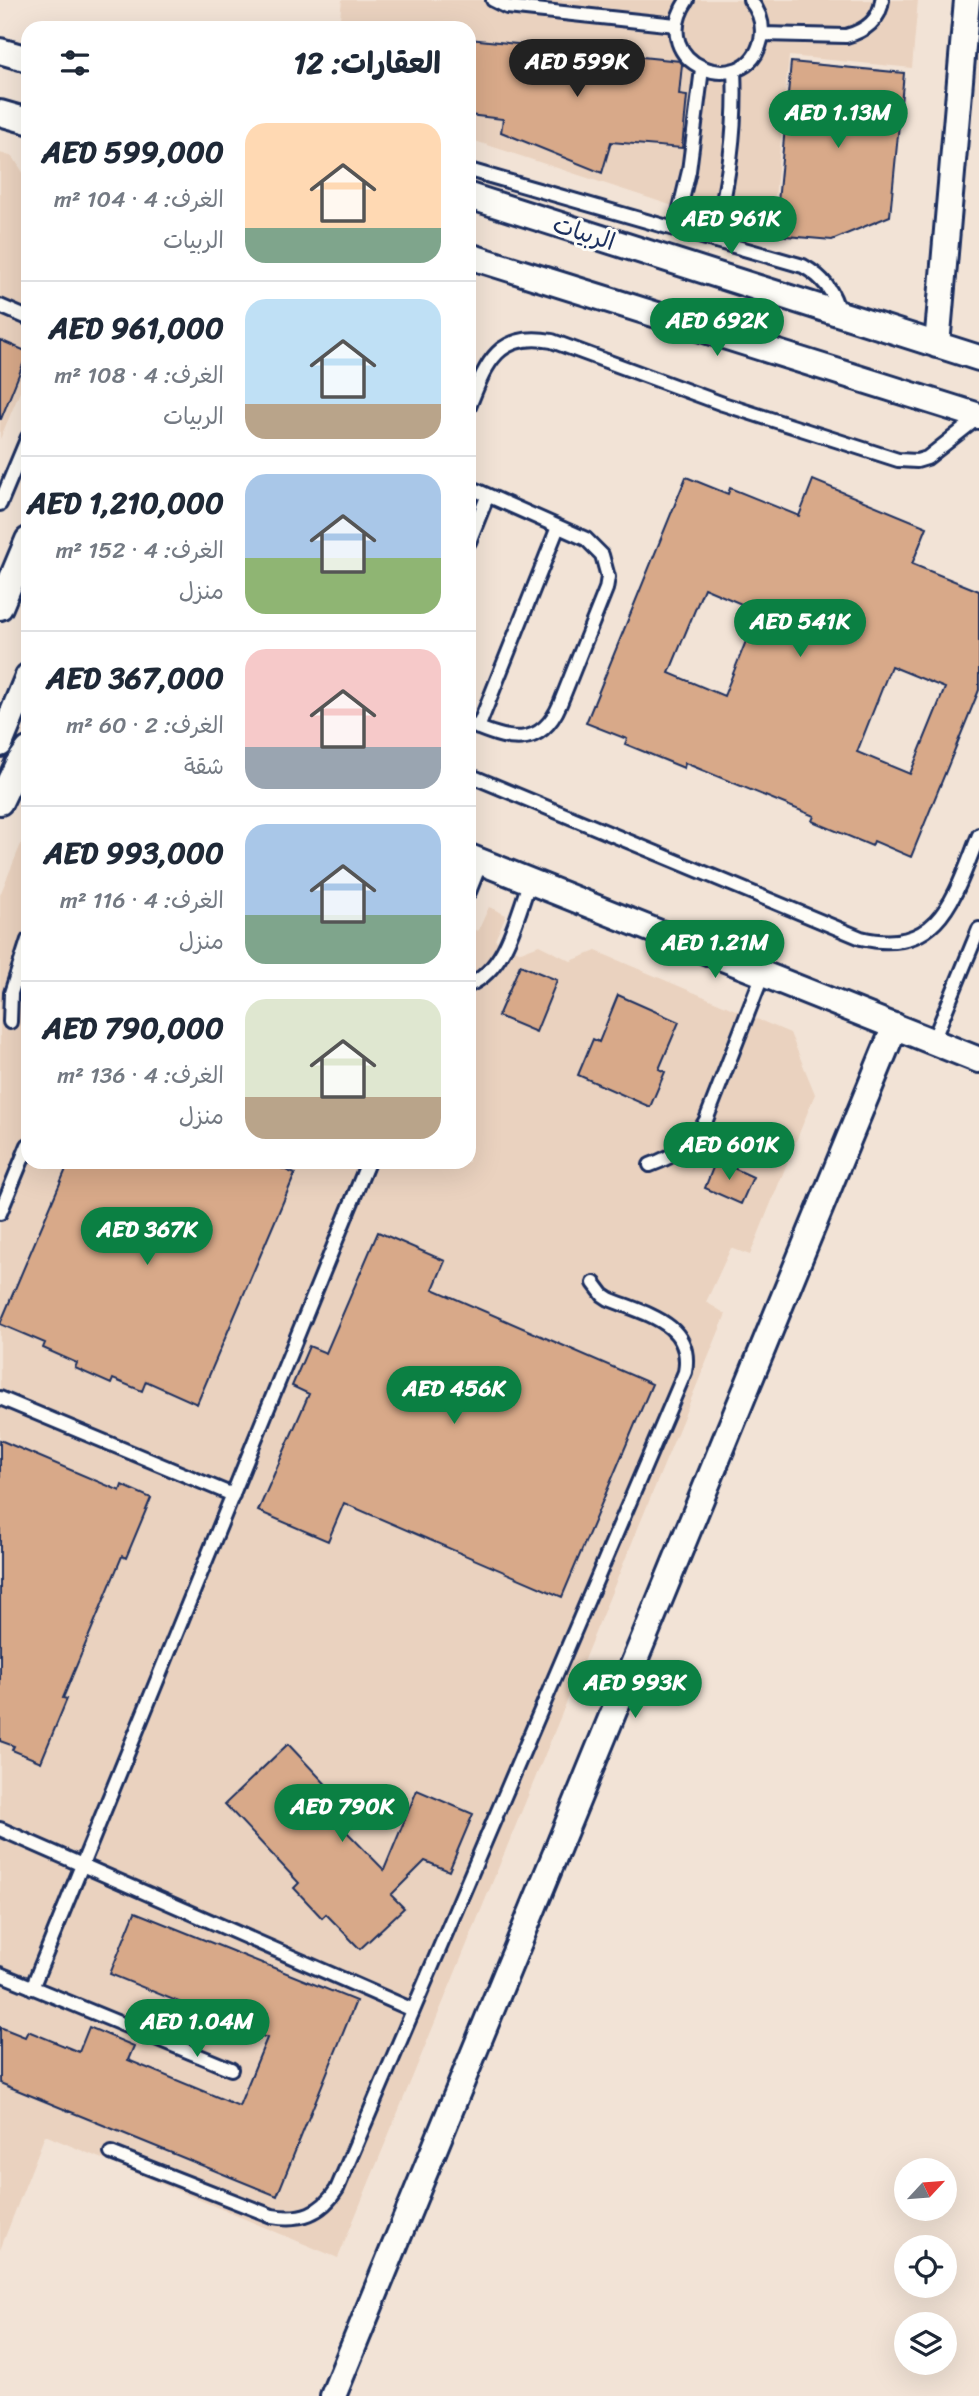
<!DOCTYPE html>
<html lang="ar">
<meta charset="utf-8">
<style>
body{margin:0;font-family:Sriracha,"Playpen Sans Arabic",sans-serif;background:#f6f6f7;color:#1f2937;direction:rtl;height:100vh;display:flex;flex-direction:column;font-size:26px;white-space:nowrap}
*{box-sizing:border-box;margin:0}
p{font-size:23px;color:#747a83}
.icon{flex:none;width:38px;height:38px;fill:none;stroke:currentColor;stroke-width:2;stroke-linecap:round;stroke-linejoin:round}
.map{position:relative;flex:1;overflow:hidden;direction:ltr}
.details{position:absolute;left:21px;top:21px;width:455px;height:1148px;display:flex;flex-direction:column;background:#fff;border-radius:21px;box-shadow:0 7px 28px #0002;direction:rtl}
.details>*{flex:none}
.needle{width:46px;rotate:64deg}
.tools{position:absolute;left:894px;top:2158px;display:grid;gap:14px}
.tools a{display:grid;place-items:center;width:63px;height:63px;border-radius:50%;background:#fff;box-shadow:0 7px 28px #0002;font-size:35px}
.price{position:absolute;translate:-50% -60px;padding:0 16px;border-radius:24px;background:#0b8043;color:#fff;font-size:23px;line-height:46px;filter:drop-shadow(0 2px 4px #0008)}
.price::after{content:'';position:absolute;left:50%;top:42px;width:21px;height:16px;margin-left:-10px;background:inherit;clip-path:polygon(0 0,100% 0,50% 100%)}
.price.current{background:#222;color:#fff}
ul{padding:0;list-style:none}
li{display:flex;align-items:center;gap:21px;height:175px;padding:0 35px}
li+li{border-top:2px solid #e0e1e3}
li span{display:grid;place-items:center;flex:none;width:196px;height:140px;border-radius:21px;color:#555}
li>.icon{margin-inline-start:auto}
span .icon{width:84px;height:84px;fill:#fffc;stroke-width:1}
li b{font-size:30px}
h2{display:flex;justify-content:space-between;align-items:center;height:84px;padding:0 35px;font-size:30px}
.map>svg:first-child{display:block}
</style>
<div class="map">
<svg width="979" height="2396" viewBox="0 0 979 2396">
<rect width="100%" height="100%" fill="#f2e3d6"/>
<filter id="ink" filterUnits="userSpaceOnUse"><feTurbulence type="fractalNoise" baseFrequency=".0143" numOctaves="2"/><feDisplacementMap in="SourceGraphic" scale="14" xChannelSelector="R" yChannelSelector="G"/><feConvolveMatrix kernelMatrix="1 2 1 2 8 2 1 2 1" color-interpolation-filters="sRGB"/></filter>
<g filter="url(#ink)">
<path fill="#ead2bf" d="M 342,0 L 918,0 L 912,68 L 789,56 L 771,238 L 469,139 L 469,28 L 339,28 Z
M 0,153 L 13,157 L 28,180 L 28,373 L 0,439 Z
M 28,827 L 28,1162 L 469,1162 L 469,928 L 478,931 L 489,907 L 506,915 L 495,940 L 521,952 L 539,945 L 571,961 L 596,951 L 790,1033 L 815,1094 L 750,1255 L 731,1248 L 706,1302 L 726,1314 L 338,2258 L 45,2135 L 0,2250 L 0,895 Z"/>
<path fill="#d8a989" stroke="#1b2f5e" stroke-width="2" fill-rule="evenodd" d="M 469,39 L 680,61 L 682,64 L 679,95 L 687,96 L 682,148 L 611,142 L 602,173 L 501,132 L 503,119 L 469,115 Z
M 791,62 L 904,73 L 890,216 L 832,240 L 775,235 Z
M 0,340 L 28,352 L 1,419 L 0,419 Z
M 686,477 L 728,494 L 730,488 L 799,516 L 813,480 L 927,527 L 912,564 L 979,591 L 979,690 L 911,857 L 874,841 L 872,846 L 812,821 L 814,816 L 685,763 L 684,768 L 625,744 L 627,739 L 586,723 ZM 704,588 L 758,611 L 724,696 L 669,673 ZM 891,666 L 945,688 L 910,774 L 857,752 Z
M 520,965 L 557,980 L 536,1032 L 498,1016 Z
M 618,995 L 679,1022 L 659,1069 L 665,1072 L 650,1107 L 578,1075 L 593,1039 L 599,1042 Z
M 716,1160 L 753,1177 L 741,1204 L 705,1188 Z
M 69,1162 L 267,1162 L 295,1174 L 197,1404 L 146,1381 L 142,1391 L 113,1379 L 111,1384 L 75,1368 L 77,1363 L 43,1348 L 45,1343 L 0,1324 Z
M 378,1232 L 445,1261 L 433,1289 L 652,1384 L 562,1597 L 344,1503 L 328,1541 L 258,1511 L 309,1394 L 292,1386 L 309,1346 L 326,1353 Z
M 0,1440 L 120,1491 L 122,1485 L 151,1498 L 126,1558 L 122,1556 L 63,1698 L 67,1699 L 41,1762 L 12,1750 L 14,1746 L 0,1741 Z
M 288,1744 L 335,1794 L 329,1800 L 348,1819 L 341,1826 L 384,1870 L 417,1790 L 473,1814 L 449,1871 L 425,1861 L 391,1895 L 404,1908 L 360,1949 L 326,1914 L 322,1918 L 294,1888 L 299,1883 L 225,1804 Z
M 135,1912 L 356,2001 L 277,2196 L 0,2083 L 0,2027 L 25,2037 L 28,2031 L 79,2052 L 89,2027 L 134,2046 L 128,2060 L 239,2106 L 267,2038 L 110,1974 Z"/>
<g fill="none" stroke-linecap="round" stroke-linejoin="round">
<defs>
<path id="service" d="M 493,0 L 507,7 L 676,25
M 687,0 C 644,65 747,102 761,40 C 764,25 760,12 750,0
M 762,34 L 846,36 C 865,31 880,20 882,0
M 469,170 L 803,266 C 823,277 834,291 839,314
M 675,229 L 689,171 L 702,69
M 715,241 C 728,180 737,132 734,70
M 0,306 L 28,318
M 469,407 C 486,364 497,331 552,341 L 723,404 L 898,460 L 917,461 L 927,458 L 979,417
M 469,487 L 586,539 L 602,555 L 608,577 L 606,589 L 560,704 C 540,751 507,740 469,724
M 0,504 L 28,437
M 469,542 L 487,497
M 478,728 L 558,527
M 469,775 L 861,938 C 941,957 955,894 979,835
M 469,892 L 481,862
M 469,985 C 507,968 516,917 530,881
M 10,1022 L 11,993 L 28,940
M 933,1041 L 979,929
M 650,1165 C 675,1156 693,1144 706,1120 L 763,974
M 0,1213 L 28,1145
M 0,1398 L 233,1495
M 0,1829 L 413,2010
M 0,1974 L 231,2069
M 32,1988 L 368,1162
M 111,2153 L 272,2216 C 301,2221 321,2214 337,2189 L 685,1372 C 694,1323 645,1314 609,1299 L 603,1295 L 594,1283"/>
<path id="minor" d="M 0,51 L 28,59
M 0,113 L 28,121
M 469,196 L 979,358
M 469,256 L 979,416
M 937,345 L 967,0
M 0,607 L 28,540
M 0,744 L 28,676
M 0,802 L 18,764 L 28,750
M 469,857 L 979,1060
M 333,2396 L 895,1026"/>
</defs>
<use href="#service" stroke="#1b2f5e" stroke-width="18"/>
<use href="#minor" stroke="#1b2f5e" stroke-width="30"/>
<use href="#service" stroke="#fdfcf7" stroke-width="12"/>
<use href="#minor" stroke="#fdfcf7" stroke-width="24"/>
</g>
</g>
<g text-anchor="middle" stroke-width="6" stroke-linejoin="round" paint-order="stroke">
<g font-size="24" fill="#1b2f5e" stroke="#fdfcf7">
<text transform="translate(584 233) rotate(18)" y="8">الربيات</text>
</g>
</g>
</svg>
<div class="tools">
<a><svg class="needle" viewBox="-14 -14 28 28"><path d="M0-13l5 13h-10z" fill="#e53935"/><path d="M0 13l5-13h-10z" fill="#747a83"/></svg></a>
<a><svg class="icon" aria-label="locate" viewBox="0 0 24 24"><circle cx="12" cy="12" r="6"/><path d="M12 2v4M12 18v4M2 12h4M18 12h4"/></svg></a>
<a><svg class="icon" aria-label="layers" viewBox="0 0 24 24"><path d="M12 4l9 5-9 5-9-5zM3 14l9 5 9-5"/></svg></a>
</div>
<b class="price current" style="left:577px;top:99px">AED 599K</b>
<b class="price" style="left:838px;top:150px">AED 1.13M</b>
<b class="price" style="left:731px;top:256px">AED 961K</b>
<b class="price" style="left:717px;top:358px">AED 692K</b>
<b class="price" style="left:800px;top:659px">AED 541K</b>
<b class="price" style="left:715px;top:980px">AED 1.21M</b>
<b class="price" style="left:729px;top:1182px">AED 601K</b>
<b class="price" style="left:147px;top:1267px">AED 367K</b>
<b class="price" style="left:454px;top:1426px">AED 456K</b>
<b class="price" style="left:635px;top:1720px">AED 993K</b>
<b class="price" style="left:342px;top:1844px">AED 790K</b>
<b class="price" style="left:197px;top:2059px">AED 1.04M</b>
<section class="details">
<h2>العقارات: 12<svg class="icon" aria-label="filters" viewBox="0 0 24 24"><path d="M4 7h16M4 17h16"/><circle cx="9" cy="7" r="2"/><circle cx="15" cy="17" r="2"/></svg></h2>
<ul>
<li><span style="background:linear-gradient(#ffd9b3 75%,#7fa58c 0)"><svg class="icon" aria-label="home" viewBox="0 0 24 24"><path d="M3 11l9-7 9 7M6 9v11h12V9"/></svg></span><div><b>AED 599,000</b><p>الغرف: 4 · 104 m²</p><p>الربيات</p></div></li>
<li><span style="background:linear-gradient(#bfe0f5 75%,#b9a48a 0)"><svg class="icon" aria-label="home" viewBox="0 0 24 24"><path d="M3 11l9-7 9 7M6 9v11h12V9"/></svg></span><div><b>AED 961,000</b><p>الغرف: 4 · 108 m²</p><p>الربيات</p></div></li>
<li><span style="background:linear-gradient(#a9c7e8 60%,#8fb573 0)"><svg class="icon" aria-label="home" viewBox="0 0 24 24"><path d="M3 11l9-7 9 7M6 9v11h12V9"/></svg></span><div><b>AED 1,210,000</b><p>الغرف: 4 · 152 m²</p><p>منزل</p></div></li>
<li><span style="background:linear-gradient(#f6c9c9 70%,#9aa5b1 0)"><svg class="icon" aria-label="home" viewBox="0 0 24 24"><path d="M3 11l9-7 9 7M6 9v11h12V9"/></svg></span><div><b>AED 367,000</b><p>الغرف: 2 · 60 m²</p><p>شقة</p></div></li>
<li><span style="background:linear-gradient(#a9c7e8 65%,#7fa58c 0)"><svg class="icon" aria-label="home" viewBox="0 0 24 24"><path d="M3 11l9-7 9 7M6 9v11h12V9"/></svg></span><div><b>AED 993,000</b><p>الغرف: 4 · 116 m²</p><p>منزل</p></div></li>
<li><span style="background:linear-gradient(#dfe7d0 70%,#b9a48a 0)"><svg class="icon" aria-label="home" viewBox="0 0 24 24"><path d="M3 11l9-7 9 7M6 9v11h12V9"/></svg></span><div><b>AED 790,000</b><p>الغرف: 4 · 136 m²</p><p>منزل</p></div></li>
</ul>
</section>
</div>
